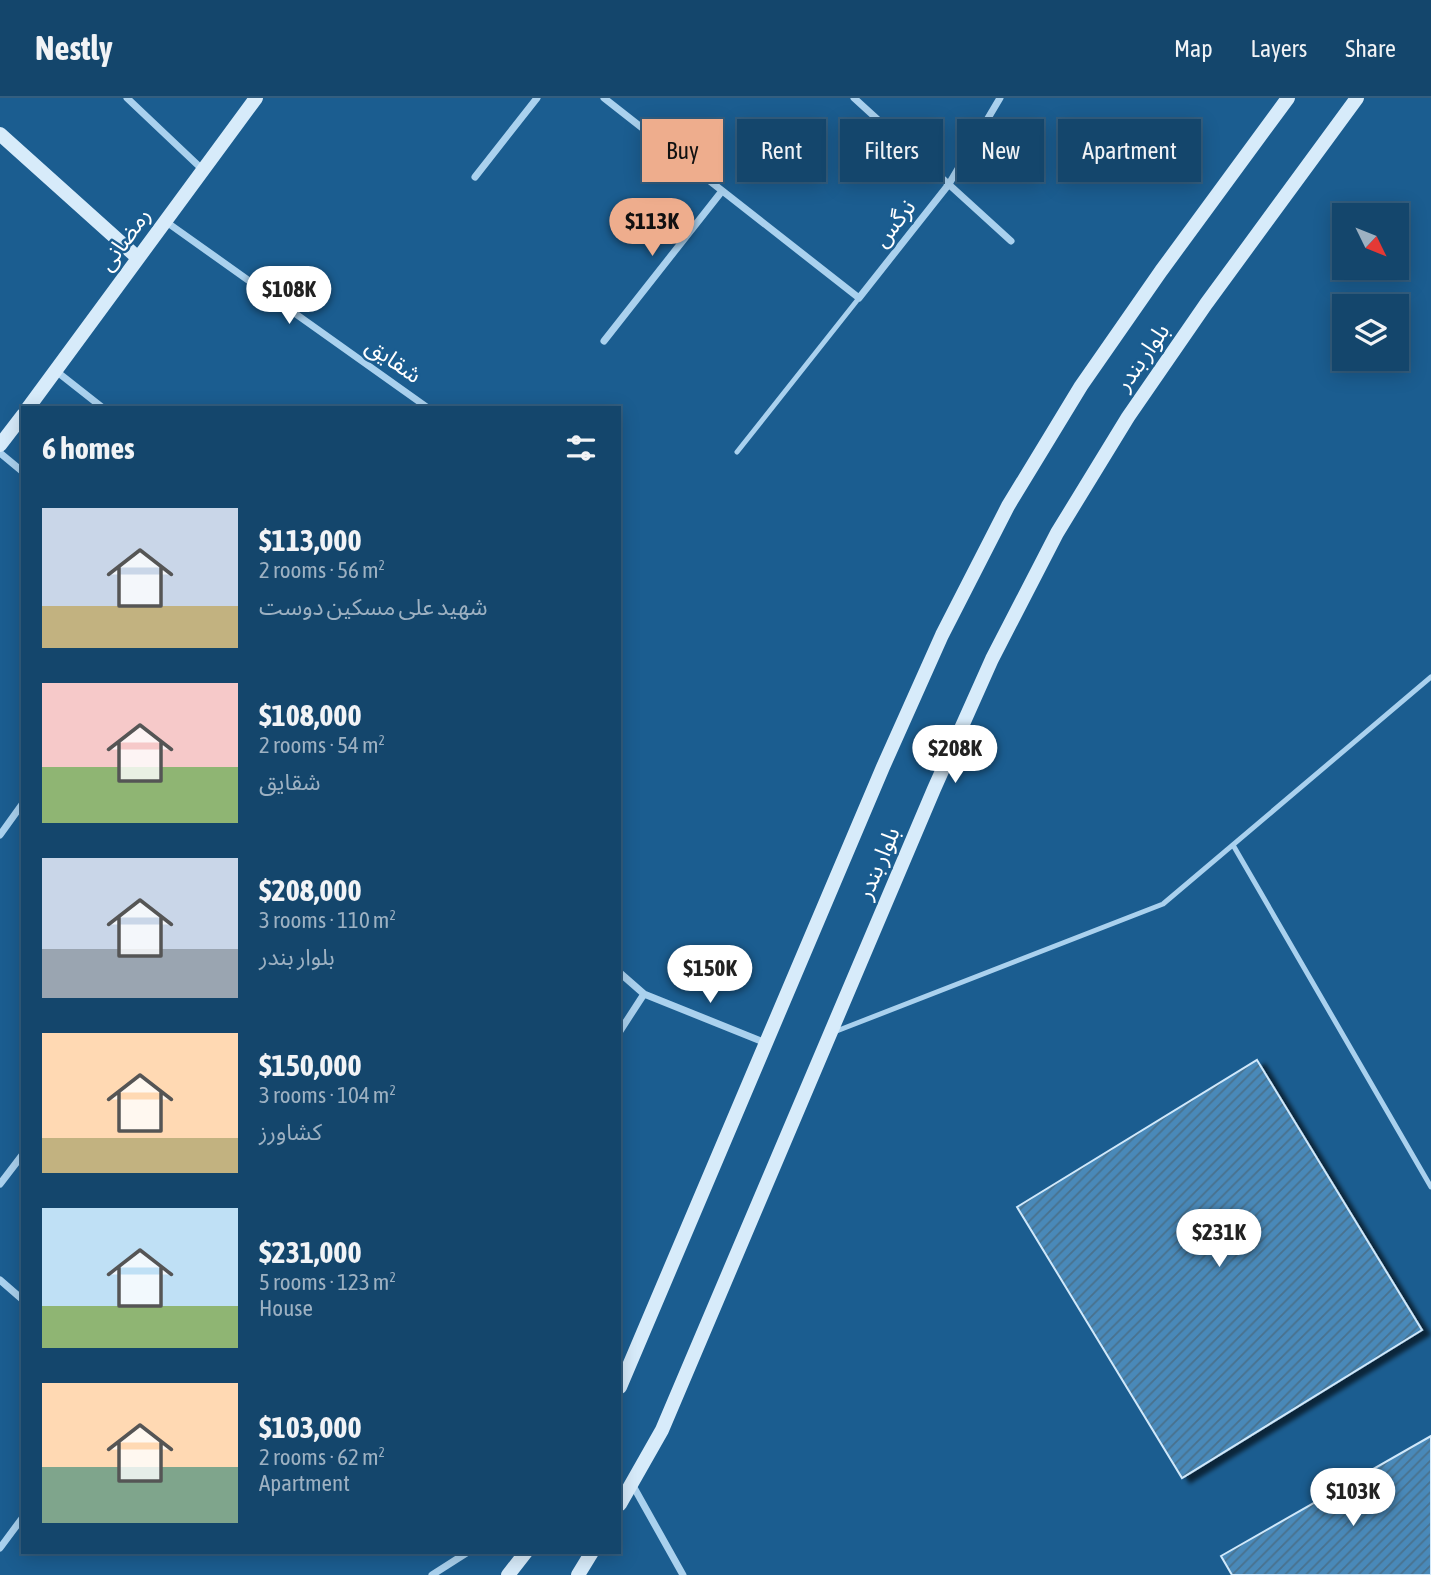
<!DOCTYPE html>
<meta charset="utf-8">
<style>
body{margin:0;font-family:"Asap Condensed","Noto Sans Arabic",sans-serif;background:#215074;color:#f1f3f6;height:100vh;display:flex;flex-direction:column;font-size:26px;white-space:nowrap}
*{box-sizing:border-box;margin:0}
p{font-size:23px;color:#9db1c2}
.icon{flex:none;width:38px;height:38px;fill:none;stroke:currentColor;stroke-width:2;stroke-linecap:round;stroke-linejoin:round}
.map{position:relative;flex:1;overflow:hidden}
.details{position:absolute;left:21px;top:308px;width:600px;height:1148px;display:flex;flex-direction:column;background:#14466c;border-radius:0px;box-shadow:0 4px 18px #0003,0 0 0 2px #335e7f}
.details>*{flex:none}
.hud{position:absolute;left:642px;top:21px;width:665px;height:63px;display:flex;gap:14px}
.needle{width:46px;rotate:133deg}
.fabs{position:absolute;left:1332px;top:105px;display:grid;gap:14px}
.fabs a{display:grid;place-items:center;width:77px;height:77px;border-radius:0px;background:#14466c;box-shadow:0 4px 18px #0003,0 0 0 2px #335e7f;font-size:35px}
.price{position:absolute;translate:-50% -60px;padding:0 16px;border-radius:24px;background:#fff;color:#222;font-size:23px;line-height:46px;filter:drop-shadow(0 2px 4px #0008)}
.price::after{content:'';position:absolute;left:50%;top:42px;width:21px;height:16px;margin-left:-10px;background:inherit;clip-path:polygon(0 0,100% 0,50% 100%)}
.price.on{background:#eead8d;color:#111}
ul{padding:0;list-style:none}
li{display:flex;align-items:center;gap:21px;height:175px;padding:0 21px}
li span{display:grid;place-items:center;flex:none;width:196px;height:140px;border-radius:0px;color:#555}
li>.icon{margin-inline-start:auto}
span .icon{width:84px;height:84px;fill:#fffc;stroke-width:1}
li b{font-size:30px}
h2{display:flex;justify-content:space-between;align-items:center;height:84px;padding:0 21px;font-size:30px}
.chip{padding:0 24px;border-radius:0px;background:#14466c;box-shadow:0 4px 18px #0003,0 0 0 2px #335e7f;font-size:24px;line-height:63px}
.chip.on{background:#eead8d;color:#111}
header{display:flex;align-items:center;gap:42px;box-sizing:border-box;height:98px;padding:0 35px;background:#14466c;border-bottom:2px solid #335e7f}
header strong{font-size:33px}
nav{display:flex;gap:38px;margin-inline-start:auto;font-size:24px}
.map>svg:first-child{display:block}
</style>
<header>
<strong>Nestly</strong>
<nav><a>Map</a><a>Layers</a><a>Share</a></nav>
</header>
<div class="map">
<svg width="1431" height="1477" viewBox="0 0 1431 1477">
<defs>
<pattern id="building-hatch" width="6" height="6" patternUnits="userSpaceOnUse" patternTransform="scale(1.75)"><rect width="6" height="6" fill="#4889b9"/><path d="M-1 1l2-2M0 6l6-6M5 7l2-2" fill="none" stroke="#4a718d"/></pattern>
<filter id="shadow"><feDropShadow dx="8" dy="4.5" stdDeviation="2" flood-color="#0009"/></filter>
</defs>
<rect width="100%" height="100%" fill="#1b5d90"/>
<path fill="url(#building-hatch)" stroke="#d0e8fa" stroke-width="2" filter="url(#shadow)" d="M 1257,962 L 1422,1232 L 1182,1380 L 1017,1109 Z
M 1431,1338 L 1431,1477 L 1232,1477 L 1221,1458 Z"/>
<g fill="none" stroke-linecap="round" stroke-linejoin="round">
<path stroke="#aad1ee" stroke-width="5" d="M 737,354 L 859,200
M 1233,747 L 1431,1089
M 834,934 L 1163,806 L 1431,579"/>
<path stroke="#aad1ee" stroke-width="7" d="M 127,0 L 203,72
M 604,0 L 859,200 L 949,86 L 1000,0
M 854,0 L 1011,143
M 475,79 L 537,0
M 165,123 L 428,310
M 604,243 L 722,93
M 56,273 L 103,310
M 0,355 L 23,374
M 0,737 L 23,705
M 620,875 L 644,896 L 766,945
M 620,933 L 644,896
M 0,1086 L 23,1056
M 0,1182 L 23,1202
M 632,1386 L 683,1477
M 0,1450 L 23,1419
M 432,1477 L 468,1454"/>
<path stroke="#d7ebfa" stroke-width="14" d="M 0,36 L 138,160
M 28,310 L 256,0
M 0,347 L 23,317
M 620,1289 L 883,669 L 942,537 L 1008,408 L 1081,288 L 1161,173 L 1288,0
M 620,1406 L 662,1332 L 934,691 L 992,561 L 1057,435 L 1128,319 L 1206,206 L 1357,0
M 508,1477 L 526,1454
M 578,1477 L 592,1454"/>
</g>
<g text-anchor="middle" stroke-width="5" stroke-linejoin="round" paint-order="stroke">
<g font-size="23" fill="#fff" stroke="#1b5d90">
<text transform="translate(894 125) rotate(-52)" y="8">نرگس</text>
<text transform="translate(124 141) rotate(-54)" y="8">رمضانی</text>
<text transform="translate(1142 259) rotate(-55)" y="8">بلوار بندر</text>
<text transform="translate(394 262) rotate(35)" y="8">شقایق</text>
<text transform="translate(878 765) rotate(-67)" y="8">بلوار بندر</text>
</g>
</g>
</svg>
<div class="fabs">
<a><svg class="needle" viewBox="-14 -14 28 28"><path d="M0-13l5 13h-10z" fill="#e53935"/><path d="M0 13l5-13h-10z" fill="#9db1c2"/></svg></a>
<a><svg class="icon" aria-label="layers" viewBox="0 0 24 24"><path d="M12 4l9 5-9 5-9-5zM3 14l9 5 9-5"/></svg></a>
</div>
<b class="price on" style="left:652px;top:160px">$113K</b>
<b class="price" style="left:289px;top:228px">$108K</b>
<b class="price" style="left:955px;top:687px">$208K</b>
<b class="price" style="left:710px;top:907px">$150K</b>
<b class="price" style="left:1219px;top:1171px">$231K</b>
<b class="price" style="left:1353px;top:1430px">$103K</b>
<div class="hud">
<a class="chip on">Buy</a>
<a class="chip">Rent</a>
<a class="chip">Filters</a>
<a class="chip">New</a>
<a class="chip">Apartment</a>
</div>
<section class="details">
<h2>6 homes<svg class="icon" aria-label="filters" viewBox="0 0 24 24"><path d="M4 7h16M4 17h16"/><circle cx="9" cy="7" r="2"/><circle cx="15" cy="17" r="2"/></svg></h2>
<ul>
<li><span style="background:linear-gradient(#c9d6e8 70%,#c2b280 0)"><svg class="icon" aria-label="home" viewBox="0 0 24 24"><path d="M3 11l9-7 9 7M6 9v11h12V9"/></svg></span><div><b>$113,000</b><p>2 rooms · 56 m²</p><p>شهید علی مسکین دوست</p></div></li>
<li><span style="background:linear-gradient(#f6c9c9 60%,#8fb573 0)"><svg class="icon" aria-label="home" viewBox="0 0 24 24"><path d="M3 11l9-7 9 7M6 9v11h12V9"/></svg></span><div><b>$108,000</b><p>2 rooms · 54 m²</p><p>شقایق</p></div></li>
<li><span style="background:linear-gradient(#c9d6e8 65%,#9aa5b1 0)"><svg class="icon" aria-label="home" viewBox="0 0 24 24"><path d="M3 11l9-7 9 7M6 9v11h12V9"/></svg></span><div><b>$208,000</b><p>3 rooms · 110 m²</p><p>بلوار بندر</p></div></li>
<li><span style="background:linear-gradient(#ffd9b3 75%,#c2b280 0)"><svg class="icon" aria-label="home" viewBox="0 0 24 24"><path d="M3 11l9-7 9 7M6 9v11h12V9"/></svg></span><div><b>$150,000</b><p>3 rooms · 104 m²</p><p>کشاورز</p></div></li>
<li><span style="background:linear-gradient(#bfe0f5 70%,#8fb573 0)"><svg class="icon" aria-label="home" viewBox="0 0 24 24"><path d="M3 11l9-7 9 7M6 9v11h12V9"/></svg></span><div><b>$231,000</b><p>5 rooms · 123 m²</p><p>House</p></div></li>
<li><span style="background:linear-gradient(#ffd9b3 60%,#7fa58c 0)"><svg class="icon" aria-label="home" viewBox="0 0 24 24"><path d="M3 11l9-7 9 7M6 9v11h12V9"/></svg></span><div><b>$103,000</b><p>2 rooms · 62 m²</p><p>Apartment</p></div></li>
</ul>
</section>
</div>
